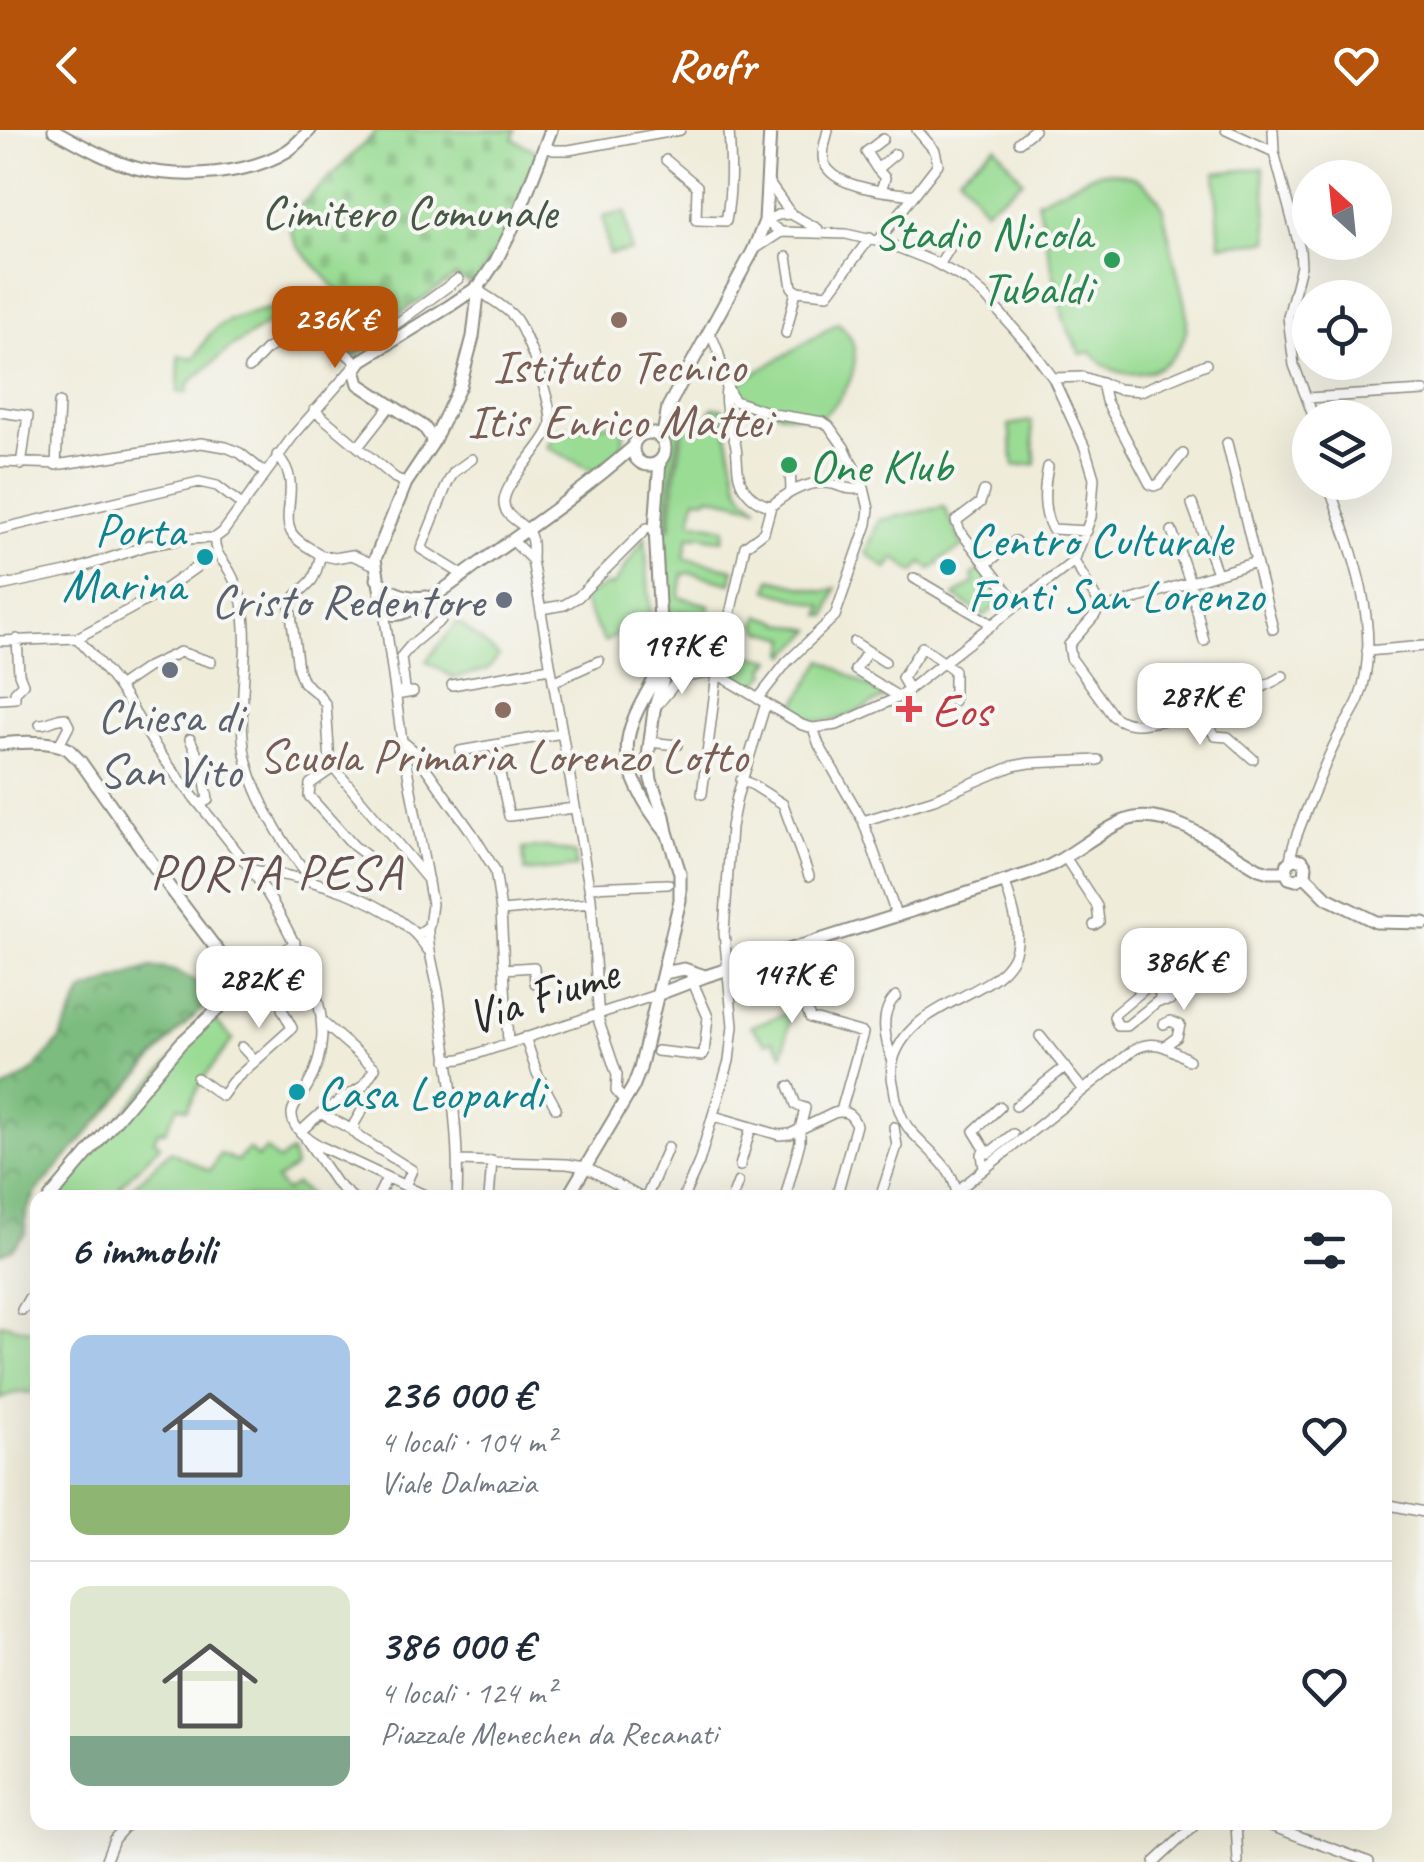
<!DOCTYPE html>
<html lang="it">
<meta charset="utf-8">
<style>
body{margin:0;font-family:Caveat,sans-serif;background:#f2f2f3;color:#1f2937;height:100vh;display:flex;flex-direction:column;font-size:38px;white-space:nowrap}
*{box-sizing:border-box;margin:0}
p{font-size:32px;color:#747a83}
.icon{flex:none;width:55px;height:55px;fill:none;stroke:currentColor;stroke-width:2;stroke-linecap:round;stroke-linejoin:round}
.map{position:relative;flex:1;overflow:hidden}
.sheet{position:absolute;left:30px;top:1060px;width:1362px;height:640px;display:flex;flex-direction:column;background:#fff;border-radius:20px;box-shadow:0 10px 40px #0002}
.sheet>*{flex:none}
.needle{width:65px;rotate:333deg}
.buttons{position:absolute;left:1292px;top:30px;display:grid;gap:20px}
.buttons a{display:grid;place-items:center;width:100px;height:100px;border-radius:50%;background:#fff;box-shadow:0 10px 40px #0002;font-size:50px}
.price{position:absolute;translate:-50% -85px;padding:0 22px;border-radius:20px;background:#fff;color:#222;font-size:32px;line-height:65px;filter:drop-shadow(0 2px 5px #0008)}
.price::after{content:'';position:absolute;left:50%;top:60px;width:30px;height:22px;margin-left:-15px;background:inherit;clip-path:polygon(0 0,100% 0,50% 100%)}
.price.active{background:#b45309;color:#fff}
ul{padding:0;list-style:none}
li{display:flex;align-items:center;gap:30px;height:250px;padding:0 40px}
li+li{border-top:2px solid #e0e1e3}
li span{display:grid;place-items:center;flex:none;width:280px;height:200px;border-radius:20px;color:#555}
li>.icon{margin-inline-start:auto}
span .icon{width:120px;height:120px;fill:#fffc;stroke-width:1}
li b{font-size:42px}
h2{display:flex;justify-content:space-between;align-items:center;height:120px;padding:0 40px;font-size:42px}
header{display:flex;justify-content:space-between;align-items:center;height:130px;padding:0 40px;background:#b45309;color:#fff;font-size:45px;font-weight:700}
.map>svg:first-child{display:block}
</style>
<header><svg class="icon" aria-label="back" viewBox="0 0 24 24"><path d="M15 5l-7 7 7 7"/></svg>Roofr<svg class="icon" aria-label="heart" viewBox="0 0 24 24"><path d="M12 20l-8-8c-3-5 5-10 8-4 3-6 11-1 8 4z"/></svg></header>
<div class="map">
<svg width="1424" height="1732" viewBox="0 0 1424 1732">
<defs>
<pattern id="forest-crowns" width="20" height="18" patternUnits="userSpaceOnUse" patternTransform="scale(2.5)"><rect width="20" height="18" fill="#7bbc7e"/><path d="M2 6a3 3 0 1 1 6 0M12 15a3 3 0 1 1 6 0" fill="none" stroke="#659967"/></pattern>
<pattern id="cemetery-stones" width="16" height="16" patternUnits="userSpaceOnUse" patternTransform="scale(2.5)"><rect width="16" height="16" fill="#9adc94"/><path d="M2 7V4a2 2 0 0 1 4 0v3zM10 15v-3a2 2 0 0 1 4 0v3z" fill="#85bd80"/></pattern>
</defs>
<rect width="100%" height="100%" fill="#f6f6f2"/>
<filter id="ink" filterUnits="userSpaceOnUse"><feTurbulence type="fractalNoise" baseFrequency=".01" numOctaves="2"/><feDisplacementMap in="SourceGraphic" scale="20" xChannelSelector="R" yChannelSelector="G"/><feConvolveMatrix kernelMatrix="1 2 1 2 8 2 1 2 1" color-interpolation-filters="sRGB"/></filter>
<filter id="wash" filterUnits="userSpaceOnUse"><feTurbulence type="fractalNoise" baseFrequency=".0048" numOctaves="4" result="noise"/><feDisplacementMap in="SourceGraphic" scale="40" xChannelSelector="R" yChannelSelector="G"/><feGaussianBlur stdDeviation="2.25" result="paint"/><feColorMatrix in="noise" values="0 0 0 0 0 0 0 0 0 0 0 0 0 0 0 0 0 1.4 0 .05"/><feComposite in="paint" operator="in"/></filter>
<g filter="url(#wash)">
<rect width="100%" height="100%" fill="#efecda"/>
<path fill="#9adc94" stroke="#628460" stroke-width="2.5" d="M 996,16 L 1023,51 L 985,79 L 959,45 Z
M 1263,38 L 1269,111 L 1220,115 L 1215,43 Z
M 1104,42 C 1131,41 1153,53 1163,79 C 1167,100 1172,121 1177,141 C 1180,157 1186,173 1187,188 C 1188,216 1167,240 1140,243 C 1120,246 1103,237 1091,222 L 1080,224 L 1064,190 L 1037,71 L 1094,44 Z
M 625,82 L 631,121 L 609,124 L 603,87 Z
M 363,171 L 390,197 L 354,227 L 331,207 L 315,198 L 310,183 L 300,180 L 284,183 L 229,219 L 188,254 L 187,263 L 178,262 L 179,226 L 195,228 C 200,220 205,209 212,202 C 239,174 325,173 363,171 Z
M 838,193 C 871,219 850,266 821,287 C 792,287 761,280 735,266 L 732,257 Z
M 713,278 L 722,278 L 738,354 L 744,365 L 758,377 L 709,366 L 707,369 L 696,368 L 691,391 L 725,398 L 723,410 L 698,405 L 697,407 L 689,406 L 684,428 L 734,439 L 731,453 L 691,443 L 683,444 L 679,467 L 710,475 L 707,487 L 678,482 L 672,506 L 664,400 L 670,398 L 671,393 L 674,354 L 686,285 L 706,290 Z
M 674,280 L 683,283 L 670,357 L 668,395 L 661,396 L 664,335 L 670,322 L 666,305 L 668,291 Z
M 1031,291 L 1036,334 L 1014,336 L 1009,295 Z
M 624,292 L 623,317 L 595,342 L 547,317 L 557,300 Z
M 944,377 L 963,417 L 938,431 L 939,434 L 931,439 L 922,433 L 914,443 L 895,428 L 887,439 L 866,423 L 879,390 Z
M 645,407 L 651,494 L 634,503 L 631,498 L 604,512 L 581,468 L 609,454 L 611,457 L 616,452 Z
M 980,440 L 1006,468 L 984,486 L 954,466 L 975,452 L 972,445 Z
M 771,449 L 824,462 L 836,458 L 827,486 L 821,485 L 823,476 L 768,460 Z
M 760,486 L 780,491 L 780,493 L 813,500 L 787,525 L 785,522 L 788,508 L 761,501 L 757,494 Z
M 458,492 L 499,526 L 487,540 L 454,548 L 426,531 Z
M 727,520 L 772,530 L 765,538 L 767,543 L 754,557 L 727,540 L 724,534 Z
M 823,530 L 886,567 C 849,584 830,604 792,580 Z
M 546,717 L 575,724 L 576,737 L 525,742 L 523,719 Z
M 791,882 L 783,924 L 773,910 L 766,913 L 751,896 Z
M 211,887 L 233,909 L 203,949 L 187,979 L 178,976 L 165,1001 L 158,1001 L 154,1010 L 160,1015 L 120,1056 L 127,1063 L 170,1021 L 210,1041 L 220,1024 L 237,1031 L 249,1019 L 257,1028 L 266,1019 L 278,1031 L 291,1022 L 295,1037 L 276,1050 L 285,1061 L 296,1054 L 311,1067 L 57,1068 L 110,998 Z
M 0,1193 L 37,1202 L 37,1262 L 15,1263 L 0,1268 Z"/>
<path fill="url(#forest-crowns)" stroke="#537454" stroke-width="2.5" d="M 151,838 C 174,837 194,848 211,863 L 210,872 L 178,901 L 37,1061 L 26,1083 L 25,1104 L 12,1118 L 0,1124 L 0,961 L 32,942 L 59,911 L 83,861 Z"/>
<path fill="url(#cemetery-stones)" stroke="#628460" stroke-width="2.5" d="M 378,0 L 515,0 L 513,9 L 538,22 L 502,110 L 477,152 L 471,154 L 456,146 L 394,188 L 360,165 L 343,166 L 297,116 L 290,99 L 296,80 Z"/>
</g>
<g filter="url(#ink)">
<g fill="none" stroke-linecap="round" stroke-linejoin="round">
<path stroke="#c8c5b7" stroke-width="9" stroke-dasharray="9 4.5" stroke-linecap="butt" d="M 198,436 L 210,423"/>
<defs>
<path id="minor" d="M 828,0 C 826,10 821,22 824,32 C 834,59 889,62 914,65
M 1226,0 L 1274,22
M 1273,0 L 1274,22 L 1300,119 L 1301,136 L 1288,187 L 1294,235 L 1314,288
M 1019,12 L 1034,0
M 545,16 L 553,20 L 569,20 L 680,0
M 666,30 L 697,56 L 696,90 L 726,91 C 732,60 731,31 729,0
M 877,39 L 866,22 L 883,9
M 769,53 L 791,84 L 818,99
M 881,60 L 885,48 L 877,39 L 895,24
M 781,102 L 765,91 L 778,85 L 791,84
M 879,110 L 938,34 L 935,21 L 917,0
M 787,127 L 792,157 L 796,161 L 828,164 L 870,108
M 939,135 L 949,119
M 478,160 C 490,169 505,176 515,188 C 527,204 556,281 550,298 C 542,319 506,350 504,371 C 503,387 519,390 527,400 C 534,408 532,420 532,430 L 591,768 L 599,892 L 617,945 L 616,961 L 625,971
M 709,203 C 725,225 719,251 735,271 L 773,284 L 823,292 L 829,296 L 844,317 L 864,358 L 869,379 L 867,394 L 835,486 L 787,532 L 758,569
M 786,203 L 796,161
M 383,217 L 385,205 L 392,197 L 458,149
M 249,238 L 267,219 L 275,215 L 318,207 L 330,209 L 357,233
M 1053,248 L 1083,247 L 1118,259 L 1141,261 L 1206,234
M 1102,253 L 1106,271 L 1150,354 L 1154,356 L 1159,354 L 1183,324
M 726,259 C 723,279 732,298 736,317 C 738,330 736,347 744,358 C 750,367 760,374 771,376
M 1307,268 L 1424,261
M 314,280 L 395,348 L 406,353
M 0,282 L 28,286 L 21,335
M 1227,313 L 1256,432
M 358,317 L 391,275
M 277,325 C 305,354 278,384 293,405 C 300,414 312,419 321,425 C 318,433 317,443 312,450 C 304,460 294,464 290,476 L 298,539 L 303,552 L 319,565 L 326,575 L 330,633 L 428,750
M 0,332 L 62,334 L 201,313 L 226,317 L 240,323 L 265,343
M 56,335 L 59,273
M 790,336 L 791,361
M 1048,337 C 1044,356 1042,381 1052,399 L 1087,401
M 984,361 L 980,373 L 956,391 L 960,401 L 986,434
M 1192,374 L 1217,443
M 771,376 C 788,362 809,349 832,354 C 844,357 850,361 864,358
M 0,399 L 199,352 L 217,356 L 243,376
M 1172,401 L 1190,452 L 1204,511
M 215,408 C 213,423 223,429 230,442 C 236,453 241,465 243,478 C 250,521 239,565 243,608 C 246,656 283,715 313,751
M 215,408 L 223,402 L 293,306 L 358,232
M 512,410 L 532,430
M 1015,411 L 986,434 L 1018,475
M 321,425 L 335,428 L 352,425 L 375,435
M 1074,431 L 1100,475 L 1109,477 L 1256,432 L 1273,499
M 463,445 L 421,419 L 448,352 L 454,342 L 472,329
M 914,448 L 993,495
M 0,456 L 71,441 L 146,416 L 183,409 L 215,408
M 1100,475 L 1095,485 L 1069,515 L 1071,528 L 1113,586 C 1130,599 1146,593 1165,590 C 1209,582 1245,568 1283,546
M 541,479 L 564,475 L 578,467 L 647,398
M 384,481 L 402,611 L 432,774 L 429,796 L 417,805
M 661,500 C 677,521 696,525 712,541 L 802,595 L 813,598 L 837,595 L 899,567 L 1074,431 L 1091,387 L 1094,348 L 1085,318 L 1053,248 L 1032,219 L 984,165 L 966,150 L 932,131 L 889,114 L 846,104 L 781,102 L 755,119
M 77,508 C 92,525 108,542 121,561 C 135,582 147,605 162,626 C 190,665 223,701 251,740 C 277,775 296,814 312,854 C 326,887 326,925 307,957 C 303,964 293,974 292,983 C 291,999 308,1009 320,1016 L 431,1068
M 0,511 L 77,508 L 158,464 L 198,436
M 854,512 L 868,521 L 855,540 L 899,567
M 868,521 L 885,532
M 1367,521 L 1424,516
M 687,525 L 678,526 L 662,534 C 679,548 691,549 712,541
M 553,552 L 599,531
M 452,555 L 550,538
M 118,557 L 146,538 L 180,522 L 211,532
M 909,560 L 902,548 L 922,517 L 954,540 L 954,571
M 413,562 L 396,565 L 405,559 L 401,527 L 412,514 L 441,490
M 0,569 L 15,568 L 15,562 L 23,554 L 19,544 L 17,509
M 659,573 L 675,554 L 687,548
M 1201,583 L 1215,606 L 1228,607 L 1253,629
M 40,594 C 50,594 55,588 65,588 L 69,596 L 59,615
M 813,598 L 819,615 L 863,691 L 897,787
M 562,603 L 494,615 L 509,686 L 575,678
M 190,609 L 203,637 L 208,670 L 200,674
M 402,611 L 413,620 L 472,703 L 495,740 L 501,781 L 508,913
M 649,612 L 677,615
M 460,621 L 494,615
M 333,638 L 310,654 L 309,666 L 354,716 L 366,725
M 741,650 L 753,655 L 783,674 L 809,746
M 702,664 L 717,544 L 745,416 L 764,402 L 771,376
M 863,691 L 934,669 L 1013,636 L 1030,633 L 1098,630
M 1065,727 L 1097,776 L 1099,792 L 1094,795
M 1290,731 C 1291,713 1311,671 1318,652 C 1324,637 1330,623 1337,609 C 1344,595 1353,583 1359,569 C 1384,501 1351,416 1327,352
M 252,740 C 309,747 395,769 428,820
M 589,757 L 668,754
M 501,781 L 591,773
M 428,798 C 427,821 436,844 439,866 C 448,933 460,1001 457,1068
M 786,822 L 810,888 L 863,903 L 841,981
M 1142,838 L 1150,850 L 1147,857
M 504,839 L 534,837 L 535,853
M 257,844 L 295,812
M 228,855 L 238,854 L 254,846
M 1153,856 L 1159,862 L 1161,866 L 1158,871 L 1127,896 L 1118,896 L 1114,887 L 1116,883 L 1147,857 Z
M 1158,871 L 1170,870 L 1194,851
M 1164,894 L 1170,891 L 1180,895 L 1177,907 L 1165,916
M 1040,906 L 1083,960
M 525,907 L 537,943 L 556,978
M 242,917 L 254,930
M 657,921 L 702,926 L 704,923 L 708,887 L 691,848
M 447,930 L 461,929 L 659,864
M 893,932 C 885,910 878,883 896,866
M 197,948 L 222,966 L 232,952 L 292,898 L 282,879 L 290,851 L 305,840
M 1016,976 L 1065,937
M 321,983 C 332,991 351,996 358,1006 L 412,1040 L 405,1056
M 714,986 L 779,1005 L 790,1004 L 834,983 C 846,980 852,984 856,995 L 836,1068
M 355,1001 L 354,994 L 367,972 L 358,960
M 300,1002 L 321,983 L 363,956 L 375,938 L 321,891
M 306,1009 L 336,1053 L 353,1068
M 985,1019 L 974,1001 L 1000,977
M 458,1031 L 567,1034 L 585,1037 L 642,1068
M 740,1036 L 751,997
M 984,1039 L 982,1024 L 985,1019 L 989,1023 L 1013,1004
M 957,1061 L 1135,919 C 1156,908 1170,919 1189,930
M 377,1068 L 387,1048
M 489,1068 L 492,1031
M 646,1068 L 668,1017
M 683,1068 L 699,1032 L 729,931 L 733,896 L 724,802 L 731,697 L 737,667 L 766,573
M 732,1068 L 738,1052
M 785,1068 L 800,1012 L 800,999 L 805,978 L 796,975 L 789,956
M 880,1068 L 897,1016 L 894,997
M 957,1068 C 957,1039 927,1020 910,1000 C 901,989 896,972 894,958 C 892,950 891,943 892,935 C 906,868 1005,868 1016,819 C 1021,797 1011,773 1005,752
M 38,1167 L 29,1168 L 22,1180 L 38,1170
M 1385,1374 L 1424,1382
M 1236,1692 L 1238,1732
M 1260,1692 L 1369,1732
M 105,1732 L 114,1709 L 129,1692
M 1155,1732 L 1198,1692"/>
<path id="major" d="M 54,0 C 81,15 110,32 140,39 C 184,49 248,45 287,21 C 295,16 303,7 310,0
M 479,156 L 473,207 L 460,256 L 432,314 L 406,353 L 375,429 L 384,481 C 392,485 397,486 406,482 C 433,470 459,448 484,430 C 535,394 587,358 633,317
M633 319a16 16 0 1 1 32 0a16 16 0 1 1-32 0Z
M 662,310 L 668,277 L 753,121 L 765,91 L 770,0
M 432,314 L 431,307 L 424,297 L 359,254 L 355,240 L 362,230 L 448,177 L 479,156 L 496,131 L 515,93 L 551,0
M 377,449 C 390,463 408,469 427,467
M 660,538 C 649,561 632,584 628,609 C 623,641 647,679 666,702
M 0,614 C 17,612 53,610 68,619 C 70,621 78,629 80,631 L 158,742 L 221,825 L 227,839 L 228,855 L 217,880 L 181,913 L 50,1068
M 1305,746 L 1296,750 L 1289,748 L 1286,742 L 1288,733 L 1293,729 L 1302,730 L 1306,736 L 1305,746 L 1327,768 L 1376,792 L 1424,793
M 664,843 L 684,839 L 702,845
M 659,864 L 706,846 L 1022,746 C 1032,743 1042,739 1051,735 C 1076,722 1098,702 1124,691 C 1166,674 1224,719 1259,739 L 1269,742 L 1286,742
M 567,1068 L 633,957 L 640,939 L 680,770 L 680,743 L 667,702 L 664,686 L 651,650 L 648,627 L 654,580 L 663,550 L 655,398 L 660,331
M 38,1086 L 36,1090 L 38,1107"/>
</defs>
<use href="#minor" stroke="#8d8c82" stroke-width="12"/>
<use href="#major" stroke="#8d8c82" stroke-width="15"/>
<use href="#minor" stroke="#fff" stroke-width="9"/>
<use href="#major" stroke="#fff" stroke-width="11"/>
</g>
</g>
<g fill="#2e9e5b" stroke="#f6f6f2" stroke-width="4">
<circle cx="1112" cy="130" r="10"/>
<circle cx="789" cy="335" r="10"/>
</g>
<g fill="#8d6e63" stroke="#f6f6f2" stroke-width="4">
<circle cx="619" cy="190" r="10"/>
<circle cx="503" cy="580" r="10"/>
</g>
<g fill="#0f9aa8" stroke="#f6f6f2" stroke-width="4">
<circle cx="205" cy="427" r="10"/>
<circle cx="948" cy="437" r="10"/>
<circle cx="297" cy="962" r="10"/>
</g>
<g fill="#6b7280" stroke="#f6f6f2" stroke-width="4">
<circle cx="504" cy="470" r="10"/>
<circle cx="170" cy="540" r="10"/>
</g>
<path fill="#e0444e" stroke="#f6f6f2" stroke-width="4" d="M904 564h10v10h10v10h-10v10h-10v-10h-10v-10h10z"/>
<g text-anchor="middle" stroke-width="8" stroke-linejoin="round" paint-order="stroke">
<g font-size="48" fill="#475745" stroke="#f6f6f2">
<text x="409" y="98">Cimitero Comunale</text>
</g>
<g font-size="48" fill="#27864d" stroke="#f6f6f2" text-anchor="end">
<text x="1092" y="119">Stadio Nicola<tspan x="1092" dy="55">Tubaldi</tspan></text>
<text x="809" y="352" text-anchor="start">One Klub</text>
</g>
<g font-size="48" fill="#785e54" stroke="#f6f6f2">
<text x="619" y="252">Istituto Tecnico<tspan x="619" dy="55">Itis Enrico Mattei</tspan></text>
<text x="503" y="642">Scuola Primaria Lorenzo Lotto</text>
</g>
<g font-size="48" fill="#0d838f" stroke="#f6f6f2" text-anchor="start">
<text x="185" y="416" text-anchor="end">Porta<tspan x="185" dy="55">Marina</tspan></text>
<text x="968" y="426">Centro Culturale<tspan x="968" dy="55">Fonti San Lorenzo</tspan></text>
<text x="317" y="979">Casa Leopardi</text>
</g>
<g font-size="48" fill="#5b616d" stroke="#f6f6f2" text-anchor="end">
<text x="484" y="487">Cristo Redentore</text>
<text x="170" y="602" text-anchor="middle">Chiesa di<tspan x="170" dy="55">San Vito</tspan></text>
</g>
<g font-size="48" fill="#be3a42" stroke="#f6f6f2" text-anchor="start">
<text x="932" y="596">Eos</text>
</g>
<g font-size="48" fill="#2b2b2b" stroke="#f6f6f2">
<text transform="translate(542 864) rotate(-18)" y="17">Via Fiume</text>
</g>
<g font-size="50" letter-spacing="2.5" fill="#66514f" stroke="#f6f6f2">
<text x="277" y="759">PORTA PESA</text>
</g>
</g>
</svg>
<div class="buttons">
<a><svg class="needle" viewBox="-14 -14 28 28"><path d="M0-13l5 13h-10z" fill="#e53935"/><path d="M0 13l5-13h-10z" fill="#747a83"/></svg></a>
<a><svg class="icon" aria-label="locate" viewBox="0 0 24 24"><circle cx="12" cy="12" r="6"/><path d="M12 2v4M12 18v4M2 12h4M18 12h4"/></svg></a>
<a><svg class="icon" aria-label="layers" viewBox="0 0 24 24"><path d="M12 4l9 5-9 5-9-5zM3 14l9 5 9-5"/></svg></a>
</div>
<b class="price active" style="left:335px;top:241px">236K €</b>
<b class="price" style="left:682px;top:567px">197K €</b>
<b class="price" style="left:1200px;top:618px">287K €</b>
<b class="price" style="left:1184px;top:883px">386K €</b>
<b class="price" style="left:792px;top:896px">147K €</b>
<b class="price" style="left:259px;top:901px">282K €</b>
<section class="sheet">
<h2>6 immobili<svg class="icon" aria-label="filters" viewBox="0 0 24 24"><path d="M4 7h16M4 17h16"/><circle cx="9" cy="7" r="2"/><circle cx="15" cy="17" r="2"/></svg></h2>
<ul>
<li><span style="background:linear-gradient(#a9c7e8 75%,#8fb573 0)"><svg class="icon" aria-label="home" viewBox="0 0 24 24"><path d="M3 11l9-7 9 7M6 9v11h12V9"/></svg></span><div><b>236 000 €</b><p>4 locali · 104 m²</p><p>Viale Dalmazia</p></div><svg class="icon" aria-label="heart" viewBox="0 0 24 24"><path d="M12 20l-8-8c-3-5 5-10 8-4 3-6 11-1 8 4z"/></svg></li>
<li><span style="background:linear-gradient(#dfe7d0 75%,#7fa58c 0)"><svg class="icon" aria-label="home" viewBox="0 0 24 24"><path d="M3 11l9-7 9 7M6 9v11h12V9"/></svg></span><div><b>386 000 €</b><p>4 locali · 124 m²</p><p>Piazzale Menechen da Recanati</p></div><svg class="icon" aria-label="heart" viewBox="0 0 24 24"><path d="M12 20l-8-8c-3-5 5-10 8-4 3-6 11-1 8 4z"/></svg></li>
</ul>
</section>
</div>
